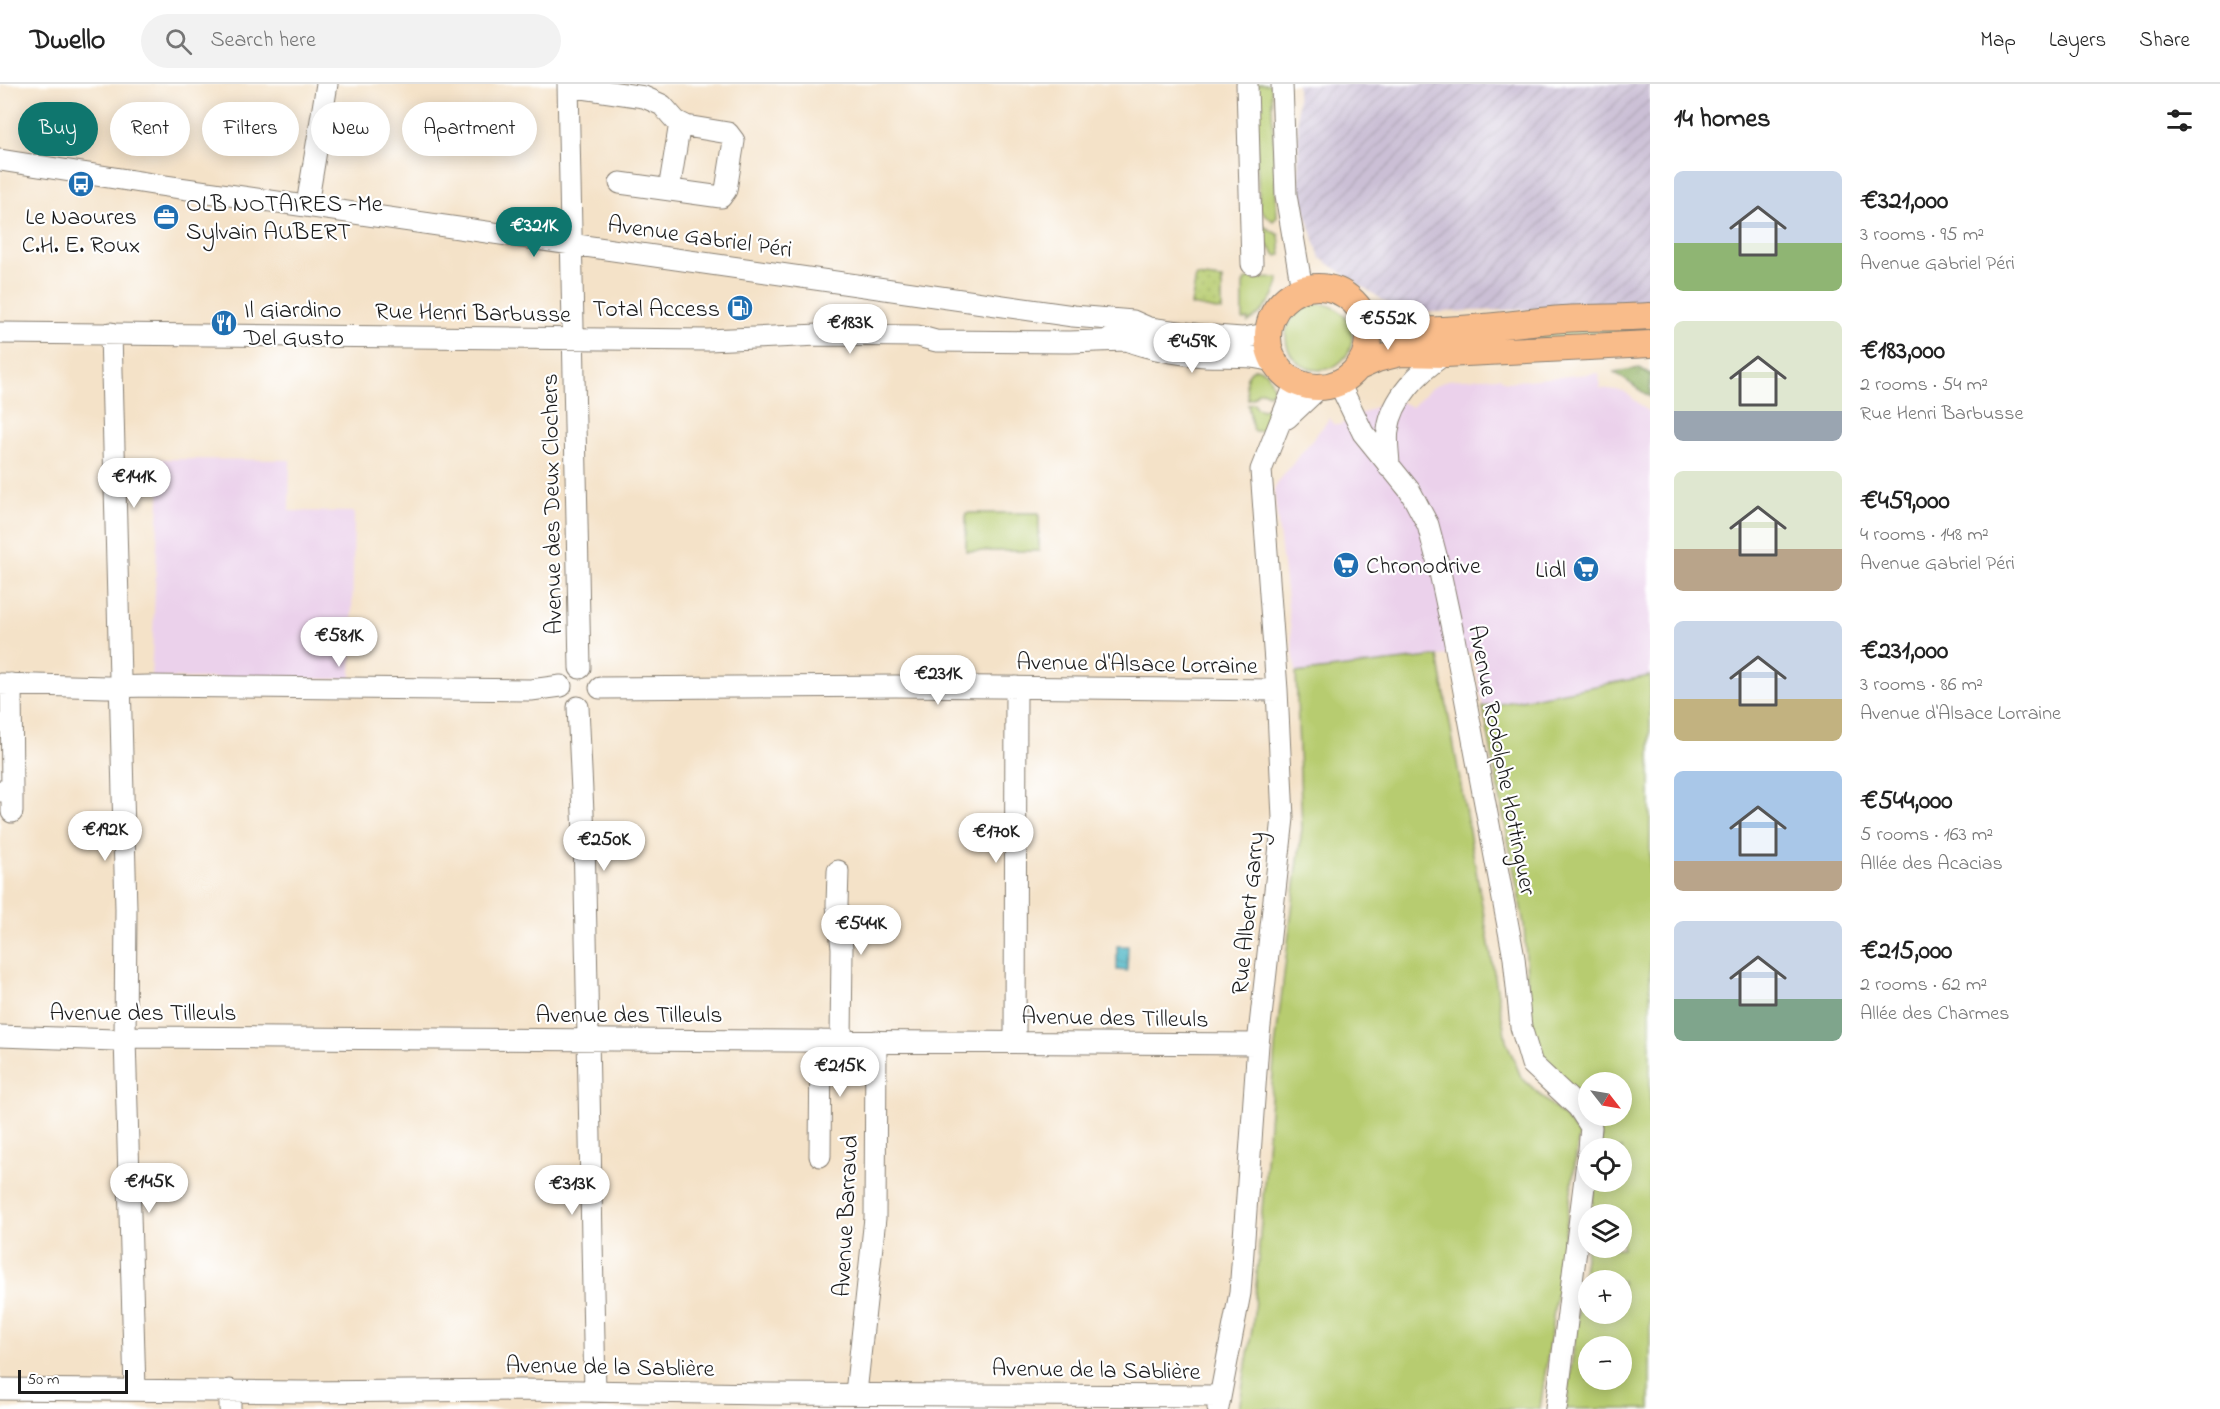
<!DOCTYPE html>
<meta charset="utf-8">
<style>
body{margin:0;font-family:"Indie Flower",sans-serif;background:#f2f2f2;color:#222;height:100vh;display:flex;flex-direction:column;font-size:22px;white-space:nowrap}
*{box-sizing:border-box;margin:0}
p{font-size:20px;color:#767676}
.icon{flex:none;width:33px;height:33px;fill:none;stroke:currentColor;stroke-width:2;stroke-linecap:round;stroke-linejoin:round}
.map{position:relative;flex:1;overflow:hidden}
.sheet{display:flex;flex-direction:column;background:#fff;width:570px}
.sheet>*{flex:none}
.guide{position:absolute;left:18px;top:18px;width:570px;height:54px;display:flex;gap:12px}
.needle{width:39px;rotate:121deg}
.buttons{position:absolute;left:1578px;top:988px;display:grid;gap:12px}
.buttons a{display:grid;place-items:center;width:54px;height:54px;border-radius:50%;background:#fff;box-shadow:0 3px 15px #0003;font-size:30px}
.scale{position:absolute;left:18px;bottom:15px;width:110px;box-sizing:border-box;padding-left:6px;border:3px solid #1c1c1c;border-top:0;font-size:16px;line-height:21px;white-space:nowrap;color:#1c1c1c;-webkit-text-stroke:4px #fff;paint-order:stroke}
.price{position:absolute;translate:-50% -51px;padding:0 14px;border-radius:21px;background:#fff;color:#222;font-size:20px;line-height:39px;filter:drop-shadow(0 2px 3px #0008)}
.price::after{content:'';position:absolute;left:50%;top:36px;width:18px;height:14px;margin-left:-9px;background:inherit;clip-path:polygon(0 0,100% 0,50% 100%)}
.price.active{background:#0f766e;color:#fff}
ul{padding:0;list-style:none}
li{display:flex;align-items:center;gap:18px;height:150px;padding:0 24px}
li span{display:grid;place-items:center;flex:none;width:168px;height:120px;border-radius:9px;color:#555}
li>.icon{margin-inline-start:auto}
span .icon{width:72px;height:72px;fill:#fffc;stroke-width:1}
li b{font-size:26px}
h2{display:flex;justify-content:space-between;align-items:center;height:72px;padding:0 24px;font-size:26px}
.chip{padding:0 21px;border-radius:27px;background:#fff;box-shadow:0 3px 15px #0003;font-size:21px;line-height:54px}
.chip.active{background:#0f766e;color:#fff}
header{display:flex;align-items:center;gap:36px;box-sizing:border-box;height:84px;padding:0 30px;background:#fff;border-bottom:2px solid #e0e0e0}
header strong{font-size:28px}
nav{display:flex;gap:33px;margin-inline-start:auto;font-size:21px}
.search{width:420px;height:54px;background:#f2f2f2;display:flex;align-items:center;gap:15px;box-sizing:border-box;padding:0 21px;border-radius:33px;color:#767676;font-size:22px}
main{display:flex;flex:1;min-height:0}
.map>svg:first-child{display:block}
</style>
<header>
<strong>Dwello</strong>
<div class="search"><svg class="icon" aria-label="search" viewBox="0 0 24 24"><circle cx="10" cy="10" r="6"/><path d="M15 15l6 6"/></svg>Search here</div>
<nav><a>Map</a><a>Layers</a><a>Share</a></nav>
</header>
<main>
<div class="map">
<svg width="1650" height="1325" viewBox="0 0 1650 1325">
<defs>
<pattern id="industrial-furrows" width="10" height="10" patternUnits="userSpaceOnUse" patternTransform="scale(1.5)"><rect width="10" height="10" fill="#cbbfd5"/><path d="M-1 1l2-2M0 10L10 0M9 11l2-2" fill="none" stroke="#aea4b6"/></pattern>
<pattern id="forest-crowns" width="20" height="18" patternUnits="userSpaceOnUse" patternTransform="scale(1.5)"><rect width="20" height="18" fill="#91b062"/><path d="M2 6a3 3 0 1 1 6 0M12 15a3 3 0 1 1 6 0" fill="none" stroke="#768e50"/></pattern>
<pattern id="park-dots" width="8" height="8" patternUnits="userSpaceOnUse" patternTransform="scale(1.5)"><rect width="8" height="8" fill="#b7cc6f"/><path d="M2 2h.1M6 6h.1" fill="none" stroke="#9daf60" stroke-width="1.8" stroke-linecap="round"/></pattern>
<pattern id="water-ripples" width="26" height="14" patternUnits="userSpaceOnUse" patternTransform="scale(1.5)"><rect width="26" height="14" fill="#46b3c3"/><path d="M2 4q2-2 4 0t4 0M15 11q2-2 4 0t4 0" fill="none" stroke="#3a919e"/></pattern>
</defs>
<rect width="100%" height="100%" fill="#fff"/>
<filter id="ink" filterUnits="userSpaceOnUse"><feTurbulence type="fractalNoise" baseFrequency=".0167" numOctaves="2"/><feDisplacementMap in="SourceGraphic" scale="12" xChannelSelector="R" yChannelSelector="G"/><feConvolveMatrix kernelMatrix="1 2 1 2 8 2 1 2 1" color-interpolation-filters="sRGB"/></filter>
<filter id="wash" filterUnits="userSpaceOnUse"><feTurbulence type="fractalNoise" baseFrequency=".008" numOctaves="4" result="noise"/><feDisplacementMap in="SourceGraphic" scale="24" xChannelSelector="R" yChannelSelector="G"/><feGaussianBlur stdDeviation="1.35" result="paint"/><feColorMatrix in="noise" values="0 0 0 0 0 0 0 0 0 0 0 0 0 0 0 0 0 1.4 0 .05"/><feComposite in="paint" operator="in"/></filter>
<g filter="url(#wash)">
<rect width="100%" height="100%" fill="#f4e2c8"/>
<path fill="#ebd1eb" d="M 1599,289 L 1600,304 L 1624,307 L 1650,329 L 1650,592 L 1483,623 L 1473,568 L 1296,589 L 1274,406 L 1278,398 L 1330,334 L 1334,341 L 1340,341 L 1392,314 L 1412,323 L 1430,305 L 1447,296 L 1499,293 L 1506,298 Z
M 161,375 L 290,376 L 289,427 L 354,428 L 351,595 L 151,594 Z"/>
<path fill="url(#industrial-furrows)" d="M 1297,0 L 1650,0 L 1650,222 L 1402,229 L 1320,174 L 1299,108 Z"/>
<path fill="#b7cc6f" stroke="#6a7446" stroke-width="1.5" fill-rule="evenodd" d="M 1252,0 L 1271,0 L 1277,133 L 1273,137 L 1260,126 Z
M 1263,142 L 1279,151 L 1281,171 L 1277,172 L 1267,161 L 1258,146 L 1259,143 Z
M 1279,194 C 1279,209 1262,231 1248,238 L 1248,235 L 1243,236 L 1243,200 L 1246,195 Z
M1286 253a33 33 0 1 1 66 0a33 33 0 1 1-66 0Z
M 1650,243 L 1650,246 L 1619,248 L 1569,255 L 1404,263 L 1452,251 Z
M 1256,284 L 1267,288 L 1274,305 L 1269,310 L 1262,307 L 1258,308 L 1253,314 L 1248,315 C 1246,302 1242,291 1256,284 Z
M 1271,315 L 1276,315 L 1274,330 L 1266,347 L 1253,347 L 1248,320 L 1254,319 L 1256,324 L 1263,326 L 1269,322 Z
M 966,429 L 1039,429 L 1039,467 L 966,467 Z
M 1438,572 L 1506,956 L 1521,993 L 1562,1031 L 1579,1051 L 1540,1325 L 1239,1325 L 1253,1239 L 1275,964 L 1302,744 L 1296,589 Z
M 1650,592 L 1650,1325 L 1566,1325 L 1588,1150 L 1588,1164 L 1622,1164 L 1622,1131 L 1591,1131 L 1595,1098 L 1622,1098 L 1622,1065 L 1599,1065 L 1601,1054 L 1594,1032 L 1622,1032 L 1622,999 L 1588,999 L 1588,1018 L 1560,995 L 1538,968 L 1530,946 L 1524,840 L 1483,623 ZM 1588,1197 L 1622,1197 L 1622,1230 L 1588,1230 ZM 1588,1263 L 1622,1263 L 1622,1296 L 1588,1296 Z"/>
<path fill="url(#forest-crowns)" stroke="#56663f" stroke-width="1.5" d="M 1640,284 L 1650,290 L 1650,313 L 1614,288 Z"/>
<path fill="url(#park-dots)" stroke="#6a7446" stroke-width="1.5" d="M 1196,192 L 1222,195 L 1222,227 L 1191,221 Z"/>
<path fill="url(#water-ripples)" stroke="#316870" stroke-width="1.5" d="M 1117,862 L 1128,862 L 1127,887 L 1117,886 Z"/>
</g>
<g filter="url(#ink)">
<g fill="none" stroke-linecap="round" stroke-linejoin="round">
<defs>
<path id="minor" d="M 568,0 L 580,584
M 1247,0 L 1252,180
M 1282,0 L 1286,111 L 1302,205
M 569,2 L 644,13 L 662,21 L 676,37 L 686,42 L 728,49 L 734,57 L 726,106 L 721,113 L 620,99
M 0,76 L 159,101 L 1073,232 L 1133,237 L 1149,244 L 1201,251 L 1242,254 L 1267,250
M 669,106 L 680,39
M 307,121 L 327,0
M 0,249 L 708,256 L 819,251 L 918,252 L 936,257 L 1070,258 L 1125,256
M 111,249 L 126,825 L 125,954 L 135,1306
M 1114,251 C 1143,264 1174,270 1205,272 C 1228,273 1252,270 1274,278
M 1339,299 L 1363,349 L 1410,407 L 1428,441 L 1438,479 L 1454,554 L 1514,874 L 1521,943 L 1532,980 L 1578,1023 L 1591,1043 L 1589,1065
M 1287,334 L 1320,303
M 1389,383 C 1389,371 1386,358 1388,346 C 1392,314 1420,287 1445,270
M 0,600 L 106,603 L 150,602 L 531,606 L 561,602
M 600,604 L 896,602 L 1277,606
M 578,623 L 584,750 L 595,1308
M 0,707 L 12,707 L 11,600
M 12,707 L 12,728
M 838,787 L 837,821 L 842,864 L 841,957
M 0,952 L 115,956 L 135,953 L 1258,960
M 1015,957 L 1016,603
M 820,1072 L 821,957
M 0,1305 L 303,1308 L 520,1306 L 766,1310 L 1220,1312
M 856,1309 L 875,1134 L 876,957
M 1218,1324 L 1240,1209 L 1258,960 L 1283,734 L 1277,606 L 1261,386 L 1296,298
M 230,1325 L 230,1306
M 1556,1325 L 1588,1070"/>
<path id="major" d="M1268 253a50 50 0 1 1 100 0a50 50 0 1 1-100 0Z
M 1367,236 C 1412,258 1512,238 1563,235 C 1592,233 1621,234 1650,232
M 1357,284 L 1377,275 L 1401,269 L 1445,270 L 1650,260"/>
</defs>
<use href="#minor" stroke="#887f72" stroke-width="23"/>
<use href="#major" stroke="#887f72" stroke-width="28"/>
<use href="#minor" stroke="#fff" stroke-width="21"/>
<use href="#major" stroke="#f9bc8a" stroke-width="26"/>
</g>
</g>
<defs>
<symbol id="bus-disc" viewBox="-11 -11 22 22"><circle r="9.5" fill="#1f6fb2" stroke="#fff"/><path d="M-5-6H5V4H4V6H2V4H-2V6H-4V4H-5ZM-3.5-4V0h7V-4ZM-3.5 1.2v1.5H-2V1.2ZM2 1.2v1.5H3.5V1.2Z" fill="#fff"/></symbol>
<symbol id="office-disc" viewBox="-11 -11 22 22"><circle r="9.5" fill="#1f6fb2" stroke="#fff"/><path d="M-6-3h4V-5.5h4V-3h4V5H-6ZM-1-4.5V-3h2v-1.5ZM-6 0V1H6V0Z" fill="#fff"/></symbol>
<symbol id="fuel-disc" viewBox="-11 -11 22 22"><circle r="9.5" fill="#1f6fb2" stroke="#fff"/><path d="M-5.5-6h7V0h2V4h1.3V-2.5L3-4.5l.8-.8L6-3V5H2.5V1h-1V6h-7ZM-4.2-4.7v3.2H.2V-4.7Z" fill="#fff"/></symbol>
<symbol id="restaurant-disc" viewBox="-11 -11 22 22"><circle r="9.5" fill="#1f6fb2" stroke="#fff"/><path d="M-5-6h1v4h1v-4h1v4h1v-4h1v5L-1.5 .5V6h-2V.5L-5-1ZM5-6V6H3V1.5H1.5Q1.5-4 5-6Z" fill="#fff"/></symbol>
<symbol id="supermarket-disc" viewBox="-11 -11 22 22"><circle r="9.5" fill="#1f6fb2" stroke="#fff"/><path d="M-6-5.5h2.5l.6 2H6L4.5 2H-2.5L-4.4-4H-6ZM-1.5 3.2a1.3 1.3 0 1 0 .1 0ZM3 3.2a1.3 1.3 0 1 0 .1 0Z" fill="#fff"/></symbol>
</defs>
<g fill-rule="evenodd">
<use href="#bus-disc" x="66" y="85" width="30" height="30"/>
<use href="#office-disc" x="151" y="118" width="30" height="30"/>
<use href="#fuel-disc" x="725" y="209" width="30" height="30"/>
<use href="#restaurant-disc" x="209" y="224" width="30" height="30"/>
<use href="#supermarket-disc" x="1331" y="466" width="30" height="30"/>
<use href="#supermarket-disc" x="1571" y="470" width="30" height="30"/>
</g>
<g text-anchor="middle" stroke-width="4.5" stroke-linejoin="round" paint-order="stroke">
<g font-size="24" fill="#1c1c1c" stroke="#fff" text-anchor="start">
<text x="186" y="127">OLB NOTAIRES -Me<tspan x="186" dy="28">Sylvain AUBERT</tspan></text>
<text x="81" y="140" text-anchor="middle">Le Naoures<tspan x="81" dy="28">C.H. E. Roux</tspan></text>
<text x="720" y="232" text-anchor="end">Total Access</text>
<text x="244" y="233">Il Giardino<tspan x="244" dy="28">Del Gusto</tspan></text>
<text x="1366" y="489">Chronodrive</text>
<text x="1566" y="493" text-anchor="end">Lidl</text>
</g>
<g font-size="24" fill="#1c1c1c" stroke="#fff">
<text transform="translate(700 152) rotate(8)" y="8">Avenue Gabriel Péri</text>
<text transform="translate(473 228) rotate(1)" y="8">Rue Henri Barbusse</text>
<text transform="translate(551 420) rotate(-91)" y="8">Avenue des Deux Clochers</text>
<text transform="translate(1137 579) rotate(1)" y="8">Avenue d'Alsace Lorraine</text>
<text transform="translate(1503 676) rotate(79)" y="8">Avenue Rodolphe Hottinguer</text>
<text transform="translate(1247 829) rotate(-84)" y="8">Rue Albert Garry</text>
<text x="143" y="936">Avenue des Tilleuls</text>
<text x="629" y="938">Avenue des Tilleuls</text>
<text transform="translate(1115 933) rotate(1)" y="8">Avenue des Tilleuls</text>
<text transform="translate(845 1132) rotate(-87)" y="8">Avenue Barraud</text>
<text transform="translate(610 1282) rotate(1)" y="8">Avenue de la Sablière</text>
<text transform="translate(1096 1285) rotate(1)" y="8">Avenue de la Sablière</text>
</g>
</g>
</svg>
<div class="buttons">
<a><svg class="needle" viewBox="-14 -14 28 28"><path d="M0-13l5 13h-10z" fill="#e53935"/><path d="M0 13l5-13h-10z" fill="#767676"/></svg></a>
<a><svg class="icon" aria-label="locate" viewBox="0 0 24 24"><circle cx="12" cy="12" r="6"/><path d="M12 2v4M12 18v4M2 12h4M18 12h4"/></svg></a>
<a><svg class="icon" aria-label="layers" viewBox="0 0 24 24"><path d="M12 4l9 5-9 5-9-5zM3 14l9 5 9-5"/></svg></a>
<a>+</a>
<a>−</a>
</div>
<div class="scale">50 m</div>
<b class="price active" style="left:534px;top:174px">€321K</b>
<b class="price" style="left:1388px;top:267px">€552K</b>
<b class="price" style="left:850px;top:271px">€183K</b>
<b class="price" style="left:1192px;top:290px">€459K</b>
<b class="price" style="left:134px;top:425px">€141K</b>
<b class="price" style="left:339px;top:584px">€581K</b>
<b class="price" style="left:938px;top:622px">€231K</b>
<b class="price" style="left:105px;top:778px">€192K</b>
<b class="price" style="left:996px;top:780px">€170K</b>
<b class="price" style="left:604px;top:788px">€250K</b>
<b class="price" style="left:861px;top:872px">€544K</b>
<b class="price" style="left:840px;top:1014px">€215K</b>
<b class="price" style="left:149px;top:1130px">€145K</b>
<b class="price" style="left:572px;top:1132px">€313K</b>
<div class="guide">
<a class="chip active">Buy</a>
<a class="chip">Rent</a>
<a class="chip">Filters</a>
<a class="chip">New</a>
<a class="chip">Apartment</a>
</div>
</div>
<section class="sheet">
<h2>14 homes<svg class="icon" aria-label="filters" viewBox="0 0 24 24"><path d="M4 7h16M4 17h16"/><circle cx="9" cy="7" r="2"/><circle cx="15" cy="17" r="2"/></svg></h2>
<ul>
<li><span style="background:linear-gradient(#c9d6e8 60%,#8fb573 0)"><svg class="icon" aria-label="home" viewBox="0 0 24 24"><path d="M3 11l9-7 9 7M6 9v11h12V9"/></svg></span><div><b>€321,000</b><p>3 rooms · 95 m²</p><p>Avenue Gabriel Péri</p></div></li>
<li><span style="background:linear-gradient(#dfe7d0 75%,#9aa5b1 0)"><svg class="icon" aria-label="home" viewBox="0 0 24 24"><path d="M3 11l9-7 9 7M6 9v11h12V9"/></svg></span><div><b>€183,000</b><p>2 rooms · 54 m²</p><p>Rue Henri Barbusse</p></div></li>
<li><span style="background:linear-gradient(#dfe7d0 65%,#b9a48a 0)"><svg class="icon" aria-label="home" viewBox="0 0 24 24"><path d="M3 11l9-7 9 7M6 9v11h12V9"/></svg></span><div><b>€459,000</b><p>4 rooms · 148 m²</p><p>Avenue Gabriel Péri</p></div></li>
<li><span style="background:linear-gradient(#c9d6e8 65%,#c2b280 0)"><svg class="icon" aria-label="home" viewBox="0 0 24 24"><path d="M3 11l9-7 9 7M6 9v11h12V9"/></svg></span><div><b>€231,000</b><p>3 rooms · 86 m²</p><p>Avenue d'Alsace Lorraine</p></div></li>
<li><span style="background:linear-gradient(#a9c7e8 75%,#b9a48a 0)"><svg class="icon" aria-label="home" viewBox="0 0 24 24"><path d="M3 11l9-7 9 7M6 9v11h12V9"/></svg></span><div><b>€544,000</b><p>5 rooms · 163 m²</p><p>Allée des Acacias</p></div></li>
<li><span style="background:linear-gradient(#c9d6e8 65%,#7fa58c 0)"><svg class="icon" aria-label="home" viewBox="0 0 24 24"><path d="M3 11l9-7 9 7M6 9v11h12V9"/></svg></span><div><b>€215,000</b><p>2 rooms · 62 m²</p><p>Allée des Charmes</p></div></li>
</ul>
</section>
</main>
